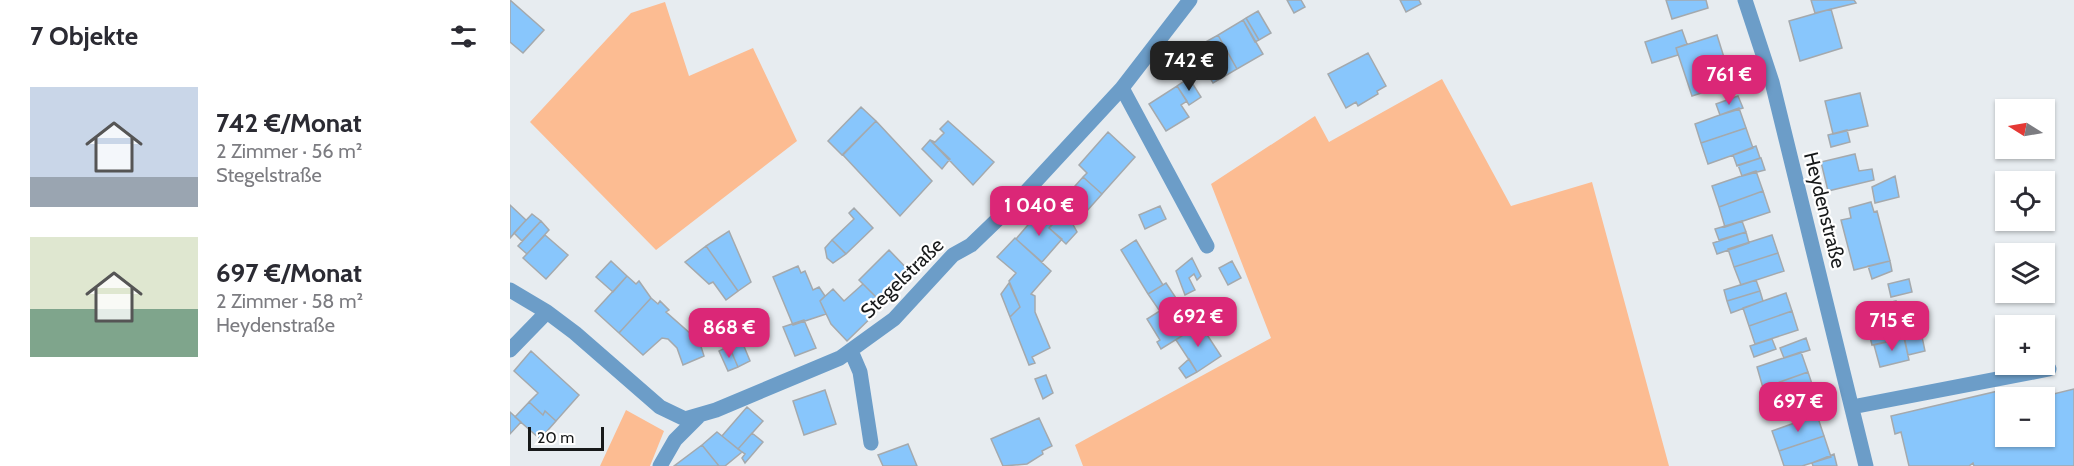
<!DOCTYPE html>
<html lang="de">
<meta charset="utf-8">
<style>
body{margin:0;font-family:Cabin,sans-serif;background:#f2f2f3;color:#2b2b33;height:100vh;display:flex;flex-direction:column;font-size:22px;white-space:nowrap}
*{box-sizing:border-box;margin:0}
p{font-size:20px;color:#7c7c81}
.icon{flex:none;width:33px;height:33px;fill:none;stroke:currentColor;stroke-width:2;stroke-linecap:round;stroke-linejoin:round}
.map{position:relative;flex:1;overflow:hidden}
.details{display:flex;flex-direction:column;background:#fff;width:510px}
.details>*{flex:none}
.needle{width:39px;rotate:281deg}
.fabs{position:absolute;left:1485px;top:99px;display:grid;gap:12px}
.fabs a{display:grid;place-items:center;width:60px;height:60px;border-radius:0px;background:#fff;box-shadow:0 2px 4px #0004;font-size:30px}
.scale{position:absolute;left:18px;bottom:15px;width:76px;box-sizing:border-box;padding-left:6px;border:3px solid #17191a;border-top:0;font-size:16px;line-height:21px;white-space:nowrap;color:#17191a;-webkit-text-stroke:4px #fff;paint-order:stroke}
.price{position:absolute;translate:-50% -51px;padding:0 14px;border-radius:12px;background:#db2777;color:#fff;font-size:20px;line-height:39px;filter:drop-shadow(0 2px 3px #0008)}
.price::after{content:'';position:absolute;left:50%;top:36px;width:18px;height:14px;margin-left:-9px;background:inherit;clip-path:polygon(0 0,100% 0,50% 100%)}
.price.on{background:#222;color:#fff}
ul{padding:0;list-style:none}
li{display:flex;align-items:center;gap:18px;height:150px;padding:0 30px}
li span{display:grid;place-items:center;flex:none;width:168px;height:120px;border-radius:0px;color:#555}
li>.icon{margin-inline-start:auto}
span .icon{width:72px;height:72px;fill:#fffc;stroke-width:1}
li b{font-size:26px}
h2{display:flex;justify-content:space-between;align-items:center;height:72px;padding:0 30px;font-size:26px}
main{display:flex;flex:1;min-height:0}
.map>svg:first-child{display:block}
</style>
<main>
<section class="details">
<h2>7 Objekte<svg class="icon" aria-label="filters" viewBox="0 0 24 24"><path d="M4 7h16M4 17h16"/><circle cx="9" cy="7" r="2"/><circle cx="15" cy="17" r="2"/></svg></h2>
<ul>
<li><span style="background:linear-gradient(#c9d6e8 75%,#9aa5b1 0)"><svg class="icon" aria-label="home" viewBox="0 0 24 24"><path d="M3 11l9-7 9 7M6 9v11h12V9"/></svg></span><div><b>742 €/Monat</b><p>2 Zimmer · 56 m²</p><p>Stegelstraße</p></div></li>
<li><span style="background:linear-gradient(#dfe7d0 60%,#7fa58c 0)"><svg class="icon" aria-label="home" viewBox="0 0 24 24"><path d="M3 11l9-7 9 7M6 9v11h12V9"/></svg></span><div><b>697 €/Monat</b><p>2 Zimmer · 58 m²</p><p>Heydenstraße</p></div></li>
</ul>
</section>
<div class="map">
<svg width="1564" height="466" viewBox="0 0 1564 466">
<rect width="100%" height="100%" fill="#e7ecf0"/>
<path fill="#fcbc92" d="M 155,2 L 179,76 L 243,48 L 287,141 L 146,250 L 20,122 L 121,13 Z
M 932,79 L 1001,206 L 1082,182 L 1159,466 L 573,466 L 565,445 L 761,338 L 701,184 L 805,116 L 819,142 Z
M 116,410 L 154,431 L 140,466 L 90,466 Z"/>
<path fill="#88c6fc" stroke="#a4a9ad" stroke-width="1.5" d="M 0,0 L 34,30 L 13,53 L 0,42 Z
M 777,0 L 791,0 L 795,7 L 784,13 Z
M 890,0 L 909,0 L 911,4 L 896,12 Z
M 1156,0 L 1196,0 L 1198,8 L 1162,19 Z
M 1301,0 L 1344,0 L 1346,3 L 1305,13 Z
M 1321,9 L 1332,48 L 1290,61 L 1279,21 Z
M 748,11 L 761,33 L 749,40 L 736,18 Z
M 736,18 L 749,40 L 745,42 L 733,20 Z
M 733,20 L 753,54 L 727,69 L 708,35 Z
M 1172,30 L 1177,44 L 1166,48 L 1168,55 L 1142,63 L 1135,42 Z
M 708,35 L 727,69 L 703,83 L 683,49 Z
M 1207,35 L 1222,83 L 1182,96 L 1166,48 Z
M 678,52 L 691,73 L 680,79 L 668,59 Z
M 858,53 L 876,86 L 867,91 L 868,94 L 848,106 L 846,102 L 836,108 L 818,74 Z
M 679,78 L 691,97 L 679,105 L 667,86 Z
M 667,86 L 677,101 L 671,105 L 679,117 L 656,131 L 639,104 Z
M 1350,93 L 1358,126 L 1323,134 L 1315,101 Z
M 1228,96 L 1233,108 L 1210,115 L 1206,104 Z
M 351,107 L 366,121 L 332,155 L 318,141 Z
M 1229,108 L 1236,128 L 1191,143 L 1185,124 Z
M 366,121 L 422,181 L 390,216 L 333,155 Z
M 438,121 L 484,162 L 463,185 L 420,140 L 425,142 L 434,133 L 430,129 Z
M 1236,128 L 1243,148 L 1198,164 L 1191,143 Z
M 1337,130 L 1340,142 L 1321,147 L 1318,135 Z
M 598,132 L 625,157 L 592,194 L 573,177 L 577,173 L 569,165 Z
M 420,140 L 440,159 L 432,169 L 412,149 Z
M 1246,146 L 1250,158 L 1227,166 L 1223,155 Z
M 1345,154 L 1349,171 L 1362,169 L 1364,180 L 1318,191 L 1311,162 Z
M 1251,158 L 1255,170 L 1232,176 L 1228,165 Z
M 1246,171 L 1253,191 L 1209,207 L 1202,186 Z
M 1385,176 L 1389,197 L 1365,203 L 1362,187 Z
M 573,177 L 592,194 L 576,212 L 557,195 Z
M 1253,191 L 1260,212 L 1215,227 L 1209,207 Z
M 1361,202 L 1364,212 L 1367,211 L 1380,261 L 1344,270 L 1331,220 L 1341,218 L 1339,208 Z
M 0,205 L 16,220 L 0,238 Z
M 650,206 L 656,219 L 635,229 L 629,215 Z
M 344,208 L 363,228 L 336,254 L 322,240 L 344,219 L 339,213 Z
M 555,210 L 567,232 L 556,244 L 539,228 Z
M 529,212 L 543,224 L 539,228 L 552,239 L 532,262 L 506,239 Z
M 22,214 L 31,221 L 12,241 L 4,233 Z
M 31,221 L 39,230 L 17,254 L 8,246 Z
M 1232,221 L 1236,232 L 1209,240 L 1205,229 Z
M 219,231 L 241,282 L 228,291 L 196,246 Z
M 1236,232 L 1239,243 L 1207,254 L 1203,243 Z
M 35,235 L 58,255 L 36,279 L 13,258 Z
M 1262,235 L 1268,253 L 1224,267 L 1218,249 Z
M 505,238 L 541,271 L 521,294 L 525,296 L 525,312 L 540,348 L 522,357 L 525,363 L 519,365 L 500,317 L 510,307 L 499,281 L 506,273 L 487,257 Z
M 322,240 L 336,254 L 323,263 L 317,258 L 315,248 Z
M 626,240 L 653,285 L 638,294 L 611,250 Z
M 196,246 L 228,291 L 216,300 L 203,282 L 199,284 L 175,262 Z
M 379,250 L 404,276 L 374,305 L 349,280 Z
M 1268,253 L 1274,271 L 1231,285 L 1224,267 Z
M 682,258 L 691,276 L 687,280 L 684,274 L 679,278 L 685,290 L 675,295 L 666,271 Z
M 101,261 L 117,276 L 103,292 L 86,277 Z
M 722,261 L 731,278 L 718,285 L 709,268 Z
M 1380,261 L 1382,271 L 1362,279 L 1358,266 Z
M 288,266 L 291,273 L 295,271 L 303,290 L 309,287 L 315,296 L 310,301 L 316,314 L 283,325 L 263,277 Z
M 117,276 L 126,284 L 129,281 L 141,298 L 109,333 L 85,311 Z
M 1399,279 L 1402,292 L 1381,297 L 1378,284 Z
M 1246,280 L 1250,291 L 1217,301 L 1214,290 Z
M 499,283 L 510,307 L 500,317 L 491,294 Z
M 656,283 L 666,298 L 649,310 L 638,294 Z
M 353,284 L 374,305 L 337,341 L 321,324 L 310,301 L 323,289 L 334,301 Z
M 1250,291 L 1253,301 L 1221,313 L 1217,301 Z
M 1276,293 L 1282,311 L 1239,326 L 1233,308 Z
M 141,298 L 148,304 L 150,301 L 159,310 L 156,312 L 181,334 L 183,333 L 188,337 L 194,356 L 173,365 L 167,348 L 158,339 L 152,338 L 133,355 L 109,333 Z
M 676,299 L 691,324 L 651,349 L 647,342 L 650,340 L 637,319 L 667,300 L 669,303 Z
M 1386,301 L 1394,338 L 1362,345 L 1353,309 Z
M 1282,311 L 1288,330 L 1245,344 L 1239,326 Z
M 294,320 L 306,348 L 285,356 L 273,327 Z
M 690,324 L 711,356 L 687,372 L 666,340 Z
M 1411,332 L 1415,351 L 1398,355 L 1394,336 Z
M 1296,338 L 1300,350 L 1274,358 L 1270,348 Z
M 1394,338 L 1399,360 L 1370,367 L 1364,345 Z
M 231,339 L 240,361 L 228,367 L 218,344 Z
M 1262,339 L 1266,349 L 1244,357 L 1240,346 Z
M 219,346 L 228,367 L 218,371 L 209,351 Z
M 21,351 L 69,395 L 46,421 L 35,411 L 33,415 L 19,402 L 28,393 L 4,371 Z
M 1291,352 L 1298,372 L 1253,388 L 1247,367 Z
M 679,359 L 687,372 L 676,378 L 669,368 Z
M 1298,372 L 1305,393 L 1260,408 L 1253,388 Z
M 536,375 L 543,393 L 533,399 L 525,379 Z
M 1501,388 L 1503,398 L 1496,398 L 1496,436 L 1534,436 L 1534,398 L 1527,398 L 1564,389 L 1564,466 L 1464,466 L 1463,463 L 1459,466 L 1399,466 L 1391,432 L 1385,434 L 1381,416 Z
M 315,390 L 326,424 L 294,435 L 283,401 Z
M 1308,390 L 1312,402 L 1288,410 L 1285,400 Z
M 19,402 L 33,415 L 35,411 L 46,421 L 30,439 L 5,417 Z
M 1312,402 L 1316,414 L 1293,420 L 1289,410 Z
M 237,407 L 253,421 L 228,449 L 212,436 Z
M 0,412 L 11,422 L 0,434 Z
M 1307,415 L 1314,436 L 1269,451 L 1262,431 Z
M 529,418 L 542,446 L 532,451 L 533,454 L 517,464 L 493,466 L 481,439 Z
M 207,432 L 232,452 L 215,466 L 209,466 L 192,445 Z
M 242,433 L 253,442 L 235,463 L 232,458 L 235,454 L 228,449 Z
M 1314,436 L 1321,457 L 1292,466 L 1274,466 L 1269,451 Z
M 398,444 L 407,466 L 373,466 L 368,455 Z
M 192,445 L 209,466 L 164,466 Z
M 1324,454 L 1327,466 L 1303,466 L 1302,463 Z"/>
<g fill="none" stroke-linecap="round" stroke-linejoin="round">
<path stroke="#6c9dc8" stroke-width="15" d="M 1235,0 L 1262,82 L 1356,466
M 612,88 L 697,246
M 0,290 L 37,312 L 65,333 L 150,407 L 175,419 L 206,410 L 330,358 L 384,319 L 443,255 L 461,245 L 513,195 L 612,88 L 680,0
M 0,350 L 37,312
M 341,351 L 350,372 L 361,443
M 1342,407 L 1539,369
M 150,466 L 165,440 L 188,417"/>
</g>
<g text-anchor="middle" stroke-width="4.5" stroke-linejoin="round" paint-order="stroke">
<g font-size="20" fill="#17191a" stroke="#fff">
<text transform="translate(1315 210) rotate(76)" y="7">Heydenstraße</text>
<text transform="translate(392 278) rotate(-44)" y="7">Stegelstraße</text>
</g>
</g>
</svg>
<div class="fabs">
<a><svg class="needle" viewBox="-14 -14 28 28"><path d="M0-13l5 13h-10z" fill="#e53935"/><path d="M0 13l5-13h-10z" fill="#7c7c81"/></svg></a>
<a><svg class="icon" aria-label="locate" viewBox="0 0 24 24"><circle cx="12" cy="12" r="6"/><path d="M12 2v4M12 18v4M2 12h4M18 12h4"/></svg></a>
<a><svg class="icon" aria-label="layers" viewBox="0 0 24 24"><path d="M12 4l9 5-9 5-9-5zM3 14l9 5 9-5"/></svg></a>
<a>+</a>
<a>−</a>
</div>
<div class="scale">20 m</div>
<b class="price on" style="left:679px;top:92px">742 €</b>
<b class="price" style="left:1219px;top:106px">761 €</b>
<b class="price" style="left:529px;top:237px">1 040 €</b>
<b class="price" style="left:688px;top:348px">692 €</b>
<b class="price" style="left:1382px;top:352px">715 €</b>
<b class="price" style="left:219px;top:359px">868 €</b>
<b class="price" style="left:1288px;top:433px">697 €</b>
</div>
</main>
